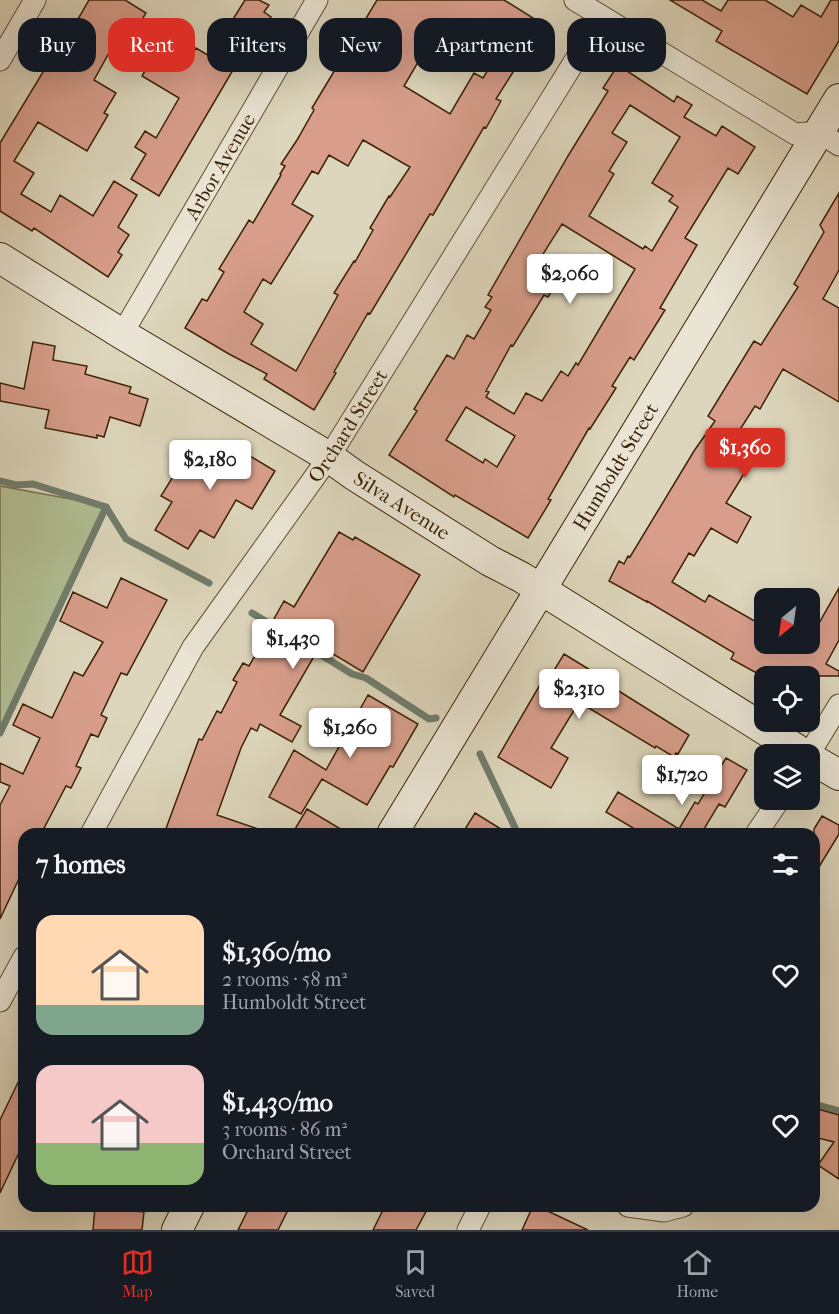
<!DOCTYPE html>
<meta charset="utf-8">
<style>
body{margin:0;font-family:"IM FELL French Canon",serif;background:#20242c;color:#f1f3f6;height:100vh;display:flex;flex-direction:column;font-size:22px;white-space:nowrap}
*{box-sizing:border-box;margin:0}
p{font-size:20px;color:#9ea1a6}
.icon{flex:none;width:33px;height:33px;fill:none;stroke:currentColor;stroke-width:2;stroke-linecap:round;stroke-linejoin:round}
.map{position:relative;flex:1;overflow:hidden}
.details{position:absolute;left:18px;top:828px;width:802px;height:384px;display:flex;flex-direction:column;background:#171b24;border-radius:18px;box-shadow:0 6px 24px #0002}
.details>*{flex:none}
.hud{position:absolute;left:18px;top:18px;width:804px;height:54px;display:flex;gap:12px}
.needle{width:39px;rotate:209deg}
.controls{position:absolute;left:754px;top:588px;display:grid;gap:12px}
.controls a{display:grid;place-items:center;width:66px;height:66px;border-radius:12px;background:#171b24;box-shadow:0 6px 24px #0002;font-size:30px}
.price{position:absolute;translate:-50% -51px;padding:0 14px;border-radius:6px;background:#fff;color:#222;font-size:20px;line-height:39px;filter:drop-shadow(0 2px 3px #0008)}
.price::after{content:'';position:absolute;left:50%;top:36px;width:18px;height:14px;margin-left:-9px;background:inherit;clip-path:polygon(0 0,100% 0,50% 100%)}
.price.current{background:#d93025;color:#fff}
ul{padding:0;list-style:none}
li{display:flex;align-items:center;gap:18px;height:150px;padding:0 18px}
li span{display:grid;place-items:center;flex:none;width:168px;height:120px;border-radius:18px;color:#555}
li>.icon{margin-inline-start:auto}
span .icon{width:72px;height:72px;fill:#fffc;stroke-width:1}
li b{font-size:26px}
h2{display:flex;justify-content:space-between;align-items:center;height:72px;padding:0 18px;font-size:26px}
.chip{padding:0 21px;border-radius:18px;background:#171b24;box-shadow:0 6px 24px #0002;font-size:21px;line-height:54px}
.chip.current{background:#d93025;color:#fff}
.dock{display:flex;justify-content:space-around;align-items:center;height:84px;border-top:2px solid #363941;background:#171b24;font-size:16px;color:#9ea1a6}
.dock a{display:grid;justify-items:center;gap:3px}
.dock .current{color:#d93025}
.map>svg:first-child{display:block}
</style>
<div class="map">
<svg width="839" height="1230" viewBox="0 0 839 1230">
<rect width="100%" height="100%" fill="#ddd6bc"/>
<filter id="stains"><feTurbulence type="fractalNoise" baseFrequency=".00333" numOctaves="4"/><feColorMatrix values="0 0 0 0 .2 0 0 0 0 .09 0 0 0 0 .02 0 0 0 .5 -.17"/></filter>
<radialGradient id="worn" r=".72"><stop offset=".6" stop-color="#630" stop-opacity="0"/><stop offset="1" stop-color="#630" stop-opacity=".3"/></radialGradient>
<path fill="#b0be92" stroke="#76704b" stroke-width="1.5" d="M 0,486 L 109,506 L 0,735 Z"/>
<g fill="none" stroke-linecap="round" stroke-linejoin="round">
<path stroke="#707d6c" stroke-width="7" d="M 0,481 L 16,485 L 33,484 L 106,507 L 126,539 L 209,583
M 252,613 L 280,630
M 310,648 L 352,674 L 366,678 L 429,719 L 436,718
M 0,733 L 106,507
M 480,754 L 518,834
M 814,1104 L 839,1111"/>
</g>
<path fill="#d89e8b" stroke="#3c2204" stroke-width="1.5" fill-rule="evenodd" d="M 89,0 L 125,0 L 146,13 L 129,41 L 119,35 L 94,80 L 116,93 L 104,113 L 108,115 L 87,151 L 38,122 L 14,161 L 34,173 L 21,194 L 51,212 L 60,195 L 93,216 L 114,181 L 137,195 L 118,227 L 129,235 L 118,252 L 122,255 L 108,277 L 34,228 L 32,231 L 0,211 L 0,143 L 46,67 L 49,69 Z
M 245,0 L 259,0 L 269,5 L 264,12 L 271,17 L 255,43 L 228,27 Z
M 377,0 L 504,0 L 549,28 L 526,65 L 520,61 L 496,99 L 501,101 L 486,128 L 484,127 L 433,215 L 430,214 L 370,314 L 368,313 L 334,372 L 336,373 L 314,410 L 264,379 L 267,374 L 229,354 L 185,328 L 202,299 L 207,301 L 224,272 L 219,269 L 249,220 L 253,223 L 281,175 L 280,174 L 285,166 L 281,164 L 297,140 L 314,110 L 312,108 ZM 468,26 L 502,48 L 483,78 L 474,73 L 450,114 L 404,86 L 421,57 L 441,69 ZM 363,140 L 410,167 L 390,197 L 389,196 L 370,228 L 373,230 L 355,262 L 354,261 L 334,293 L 338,295 L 296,371 L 251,344 L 263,324 L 244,312 L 263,279 L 271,284 L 313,216 L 292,204 L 312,171 L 318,174 L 329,155 L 348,166 Z
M 670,0 L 702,0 L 721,11 L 728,0 L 765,0 L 793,17 L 801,5 L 821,17 L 831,0 L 839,0 L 839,41 L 807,94 L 716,41 L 722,31 Z
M 159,47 L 186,63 L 196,48 L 233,70 L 159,196 L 131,179 L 146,154 L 135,147 L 145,131 L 156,138 L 179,98 L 142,76 Z
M 618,65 L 674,102 L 677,96 L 692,105 L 684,117 L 716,136 L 722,126 L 755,147 L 738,174 L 728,168 L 685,238 L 697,245 L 660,308 L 665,310 L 634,360 L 630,357 L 612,386 L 616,388 L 590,429 L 589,428 L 548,499 L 551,500 L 528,538 L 455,495 L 454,497 L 389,455 L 417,411 L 414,409 L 447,355 L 454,359 L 467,335 L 474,339 L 491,310 L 485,307 L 492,297 L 488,295 L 568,156 L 608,91 L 603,88 ZM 630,105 L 680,137 L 652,183 L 673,196 L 669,201 L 678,207 L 652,251 L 645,246 L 643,249 L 589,216 L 614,174 L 609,171 L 627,142 L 612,133 ZM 562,224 L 635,269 L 578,365 L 576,363 L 568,376 L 561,371 L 542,401 L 526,393 L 514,414 L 486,397 L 489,392 L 486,391 L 511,345 L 513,346 L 544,295 L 548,297 L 561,276 L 538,262 ZM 466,407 L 515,436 L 497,467 L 485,459 L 483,463 L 446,440 Z
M 839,193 L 839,270 L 823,299 L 839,308 L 839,402 L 783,369 L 760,409 L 755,406 L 732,442 L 755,456 L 726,503 L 751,517 L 737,543 L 711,528 L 694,556 L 689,553 L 672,582 L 705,602 L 709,595 L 765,627 L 765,644 L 810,644 L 810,639 L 839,588 L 839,640 L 826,664 L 839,671 L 839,676 L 762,676 L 731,659 L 734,653 L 647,601 L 647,602 L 609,581 L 619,561 L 624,564 L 628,556 L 630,557 L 694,451 L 715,421 L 708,416 L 754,341 L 761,345 L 798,287 L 794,284 L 824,232 L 820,225 Z
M 33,342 L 55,346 L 53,360 L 87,366 L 85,374 L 131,387 L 129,393 L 148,399 L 140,426 L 110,417 L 104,437 L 97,435 L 97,438 L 45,428 L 49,410 L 0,401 L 0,383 L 24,389 Z
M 225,441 L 275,471 L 252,509 L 236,500 L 214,538 L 200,530 L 188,549 L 155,530 L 172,502 L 161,496 L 179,467 L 176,465 L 189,443 L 215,459 Z
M 339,532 L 353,540 L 355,537 L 420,575 L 363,672 L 320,646 L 280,715 L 301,726 L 292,742 L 260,724 L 257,731 L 251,728 L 241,748 L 217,815 L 264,831 L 264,834 L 164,834 L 199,739 L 202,740 L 217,711 L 221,713 L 237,682 L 233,680 L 243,663 L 249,666 L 276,620 L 274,619 L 284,601 L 294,607 Z
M 121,578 L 167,600 L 127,675 L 121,673 L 101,715 L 107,718 L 98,737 L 91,734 L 76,766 L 81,768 L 71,788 L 66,786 L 41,834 L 24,834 L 24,868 L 0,919 L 0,805 L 10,786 L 0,782 L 0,763 L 23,774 L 40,738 L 13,725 L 23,704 L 52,718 L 74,672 L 83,676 L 103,642 L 60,621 L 73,592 L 107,608 Z
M 564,654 L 608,681 L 606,683 L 689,735 L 678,754 L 676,753 L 674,757 L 656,746 L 655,748 L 579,702 L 551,748 L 568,758 L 551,788 L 498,757 L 541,683 L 545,685 Z
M 368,695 L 418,724 L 393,767 L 390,766 L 367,805 L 322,779 L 301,814 L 269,797 L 294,750 L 326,770 Z
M 726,758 L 747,770 L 725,807 L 719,804 L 701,834 L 643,834 L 606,812 L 618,792 L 679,829 L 695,802 L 698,804 Z
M 307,809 L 349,834 L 292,834 Z
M 475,813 L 509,834 L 462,834 Z
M 822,816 L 839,825 L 839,834 L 814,875 L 814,829 Z
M 24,1070 L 24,1142 L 0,1193 L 0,1120 Z
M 814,1108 L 839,1115 L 839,1179 L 818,1165 L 834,1142 L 814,1137 Z
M 250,1206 L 290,1206 L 278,1230 L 238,1230 Z
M 385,1206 L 429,1206 L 416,1230 L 373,1230 Z
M 533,1206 L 537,1206 L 588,1230 L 522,1230 Z
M 95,1207 L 144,1212 L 142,1230 L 93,1230 Z"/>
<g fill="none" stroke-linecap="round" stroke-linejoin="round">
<defs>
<g id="street">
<path d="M 575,0 L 795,134 L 819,132 L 839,145"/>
<path d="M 0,60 L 35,0"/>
<path id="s1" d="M 122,334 L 317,0"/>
<path d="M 809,754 L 839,705"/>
<path id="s2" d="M 91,834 L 193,647 L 329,457 L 602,17"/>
<path d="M 756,834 L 779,800"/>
<path d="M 0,1001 L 24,957"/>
<path d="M 628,1206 L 664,1211 L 683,1206"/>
<path d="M 468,1230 L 480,1206"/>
</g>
<g id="secondary">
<path id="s3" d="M 0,258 L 122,334 L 329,457 L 354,475 L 490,561 L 521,577 L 804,754"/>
<path d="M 810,758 L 839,775"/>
<path id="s4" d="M 392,834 L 839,99"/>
<path d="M 177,1230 L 189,1206"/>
</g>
</defs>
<use href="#street" stroke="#644f32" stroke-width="23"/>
<use href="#secondary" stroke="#3c2204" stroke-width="32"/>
<use href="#street" stroke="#e9e4d3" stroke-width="21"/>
<use href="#secondary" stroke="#e9e4d3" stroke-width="30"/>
</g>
<g text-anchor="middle" stroke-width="5" stroke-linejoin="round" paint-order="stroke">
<g font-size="20" fill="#3c2204" stroke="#e9e4d3">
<text dy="7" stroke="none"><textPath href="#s1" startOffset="194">Arbor Avenue</textPath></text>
<text dy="7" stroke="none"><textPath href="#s2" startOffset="483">Orchard Street</textPath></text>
<text dy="7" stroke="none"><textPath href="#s4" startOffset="430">Humboldt Street</textPath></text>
<text dy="7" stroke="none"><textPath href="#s3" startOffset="472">Silva Avenue</textPath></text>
</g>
</g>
<rect width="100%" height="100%" filter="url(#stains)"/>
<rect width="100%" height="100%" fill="url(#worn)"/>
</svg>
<div class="controls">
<a><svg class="needle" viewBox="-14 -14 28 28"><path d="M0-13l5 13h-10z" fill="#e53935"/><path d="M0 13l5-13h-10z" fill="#9ea1a6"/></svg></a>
<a><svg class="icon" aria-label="locate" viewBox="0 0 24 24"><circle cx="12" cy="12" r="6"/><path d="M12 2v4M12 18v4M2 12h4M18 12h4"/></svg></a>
<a><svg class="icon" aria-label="layers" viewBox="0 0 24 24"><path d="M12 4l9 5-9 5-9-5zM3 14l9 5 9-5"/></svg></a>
</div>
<b class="price" style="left:570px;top:305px">$2,060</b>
<b class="price current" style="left:745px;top:479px">$1,360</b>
<b class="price" style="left:210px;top:491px">$2,180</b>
<b class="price" style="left:293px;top:670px">$1,430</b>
<b class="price" style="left:579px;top:720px">$2,310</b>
<b class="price" style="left:350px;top:759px">$1,260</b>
<b class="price" style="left:682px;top:806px">$1,720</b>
<div class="hud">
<a class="chip">Buy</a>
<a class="chip current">Rent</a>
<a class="chip">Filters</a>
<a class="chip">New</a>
<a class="chip">Apartment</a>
<a class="chip">House</a>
</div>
<section class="details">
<h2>7 homes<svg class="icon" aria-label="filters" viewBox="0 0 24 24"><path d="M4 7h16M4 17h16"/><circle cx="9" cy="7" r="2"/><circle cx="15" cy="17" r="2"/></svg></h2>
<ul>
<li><span style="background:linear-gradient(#ffd9b3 75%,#7fa58c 0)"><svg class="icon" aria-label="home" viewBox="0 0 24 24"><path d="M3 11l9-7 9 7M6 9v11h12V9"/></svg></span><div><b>$1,360/mo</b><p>2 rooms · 58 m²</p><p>Humboldt Street</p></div><svg class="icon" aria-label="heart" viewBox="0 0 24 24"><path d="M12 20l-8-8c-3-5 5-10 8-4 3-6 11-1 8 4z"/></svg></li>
<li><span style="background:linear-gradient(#f6c9c9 65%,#8fb573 0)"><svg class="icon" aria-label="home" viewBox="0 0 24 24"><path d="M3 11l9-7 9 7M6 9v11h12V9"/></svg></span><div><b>$1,430/mo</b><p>3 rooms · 86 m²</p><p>Orchard Street</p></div><svg class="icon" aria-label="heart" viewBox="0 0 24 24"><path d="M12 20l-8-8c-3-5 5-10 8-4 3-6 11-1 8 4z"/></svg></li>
</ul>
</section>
</div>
<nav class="dock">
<a class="current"><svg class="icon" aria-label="map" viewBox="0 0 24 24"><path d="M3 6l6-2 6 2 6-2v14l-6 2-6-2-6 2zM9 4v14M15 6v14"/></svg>Map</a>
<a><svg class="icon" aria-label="saved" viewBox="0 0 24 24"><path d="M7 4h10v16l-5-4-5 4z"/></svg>Saved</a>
<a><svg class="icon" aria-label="home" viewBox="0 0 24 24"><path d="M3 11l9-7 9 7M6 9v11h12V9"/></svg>Home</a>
</nav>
